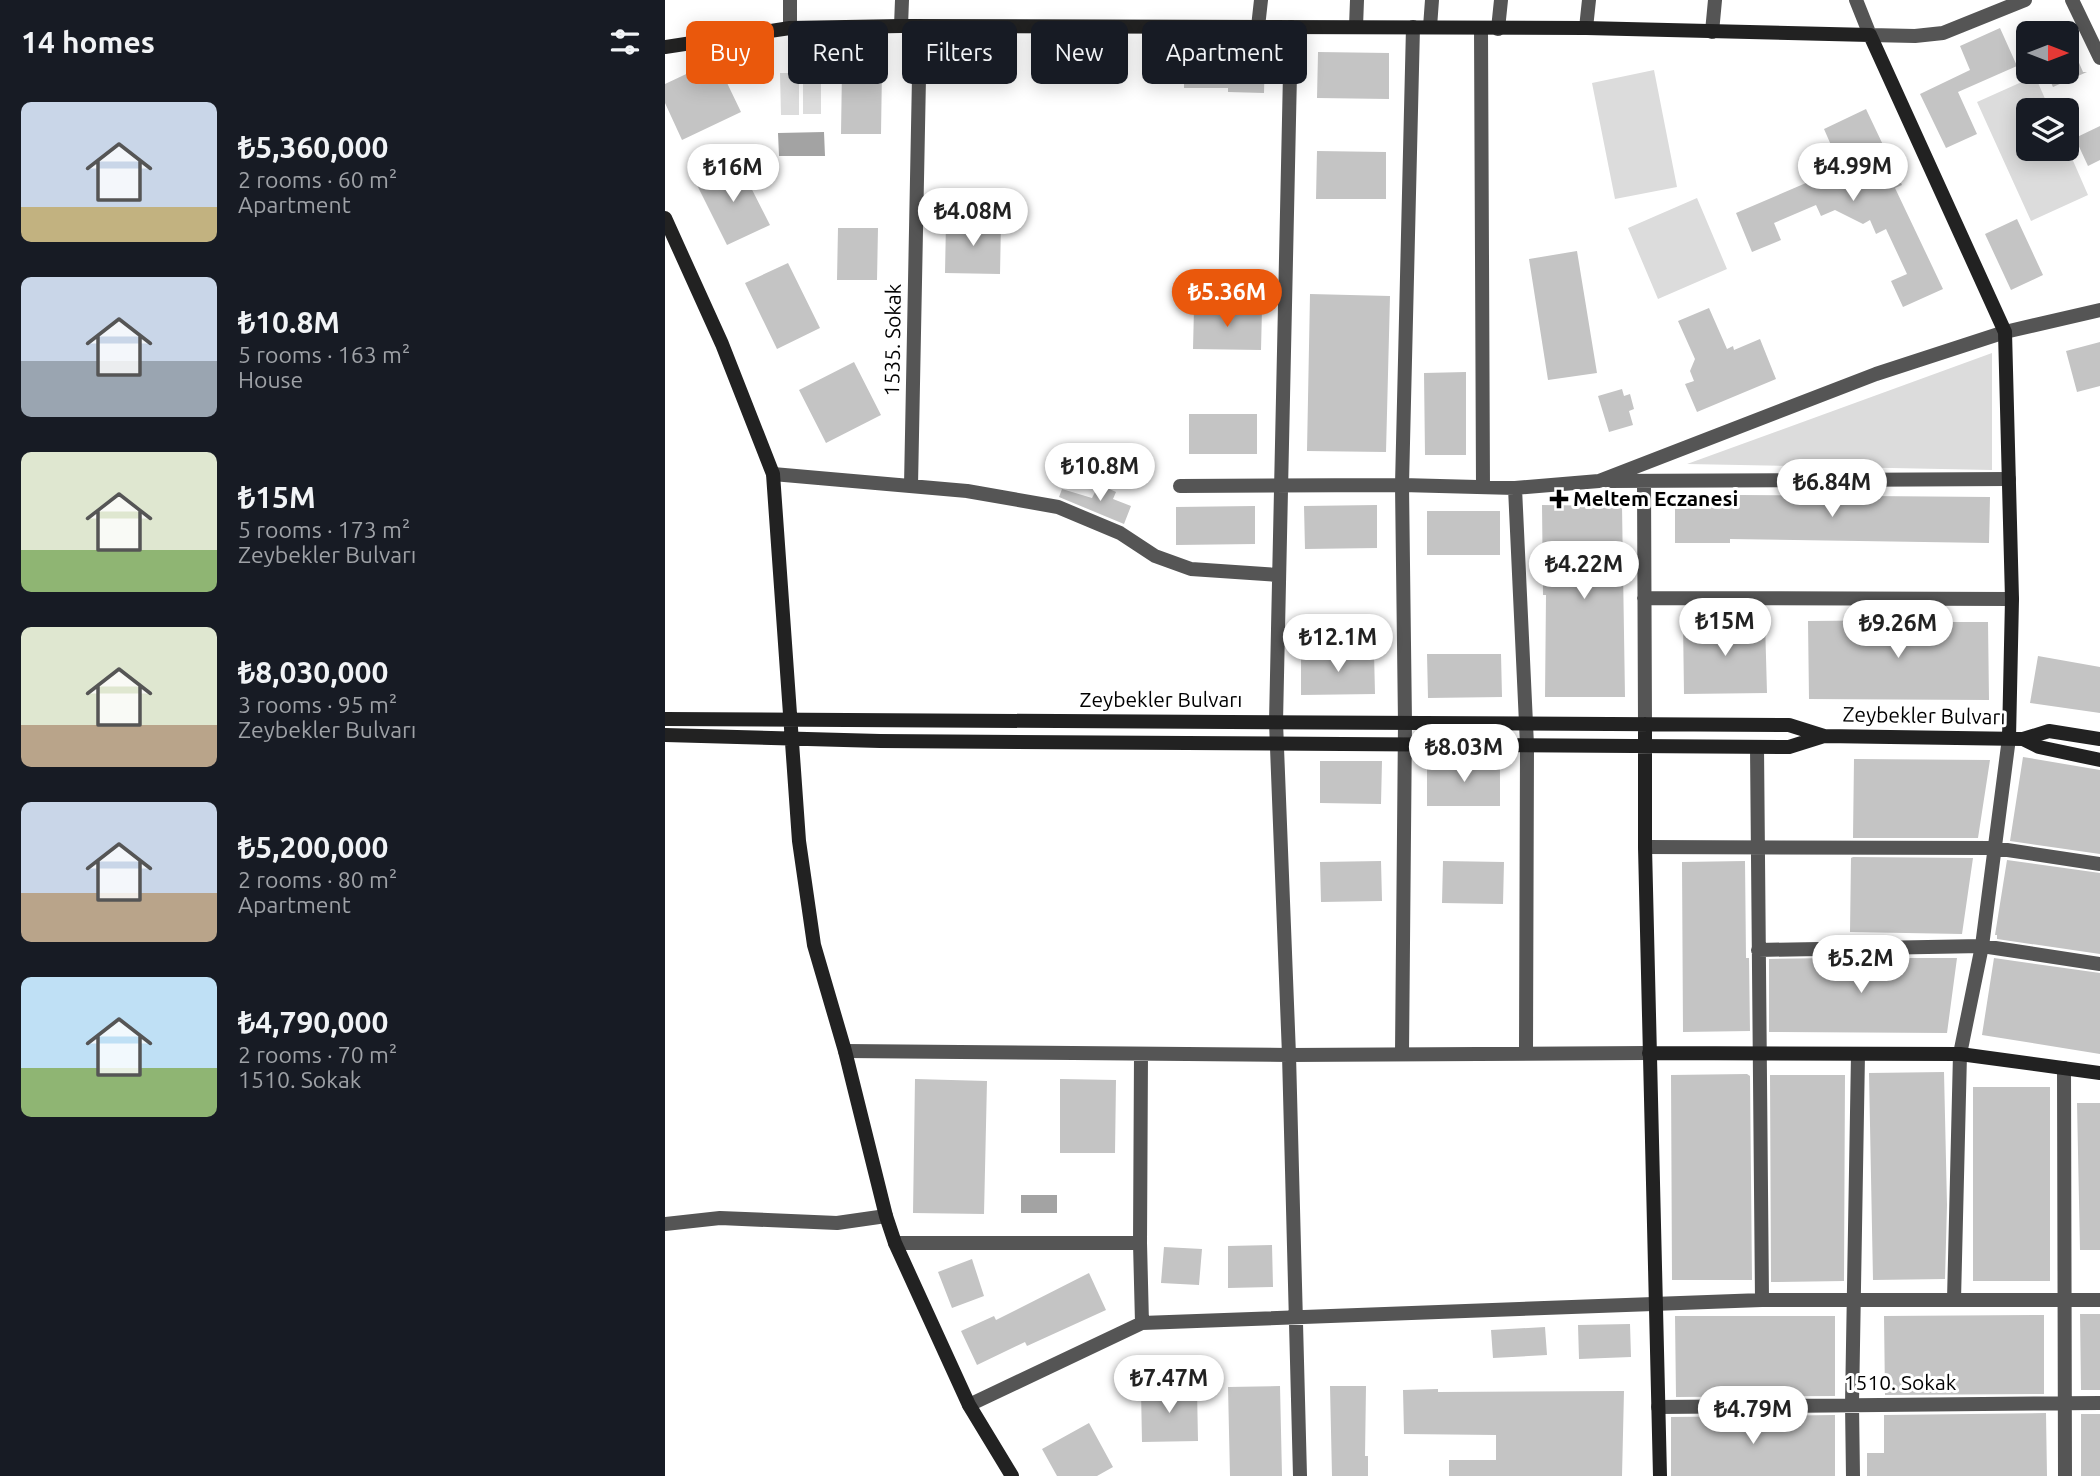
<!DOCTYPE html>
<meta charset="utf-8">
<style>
body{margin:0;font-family:Ubuntu,sans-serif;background:#20242c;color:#f1f3f6;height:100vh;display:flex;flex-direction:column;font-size:26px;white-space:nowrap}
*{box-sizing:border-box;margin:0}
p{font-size:23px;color:#9ea1a6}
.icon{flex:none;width:38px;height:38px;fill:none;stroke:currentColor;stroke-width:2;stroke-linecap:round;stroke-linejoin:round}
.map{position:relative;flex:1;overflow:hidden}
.panel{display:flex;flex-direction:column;background:#171b24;width:665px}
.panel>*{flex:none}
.guide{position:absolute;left:21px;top:21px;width:665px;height:63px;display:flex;gap:14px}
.needle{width:46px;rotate:90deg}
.tools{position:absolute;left:1351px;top:21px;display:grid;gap:14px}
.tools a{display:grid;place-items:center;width:63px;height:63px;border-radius:10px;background:#171b24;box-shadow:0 4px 18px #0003;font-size:35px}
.price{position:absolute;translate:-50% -60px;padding:0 16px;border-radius:24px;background:#fff;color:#222;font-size:23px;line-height:46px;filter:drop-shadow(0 2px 4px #0008)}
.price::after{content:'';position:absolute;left:50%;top:42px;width:21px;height:16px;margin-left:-10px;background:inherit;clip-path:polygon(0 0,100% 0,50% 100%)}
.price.active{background:#ea580c;color:#fff}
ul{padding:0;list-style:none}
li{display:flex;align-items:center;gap:21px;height:175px;padding:0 21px}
li span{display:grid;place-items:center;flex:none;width:196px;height:140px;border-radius:10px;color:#555}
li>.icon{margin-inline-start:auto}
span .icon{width:84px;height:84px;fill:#fffc;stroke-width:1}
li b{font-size:30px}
h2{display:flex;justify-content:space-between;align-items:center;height:84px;padding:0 21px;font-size:30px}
.chip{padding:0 24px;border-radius:10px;background:#171b24;box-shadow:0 4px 18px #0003;font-size:24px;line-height:63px}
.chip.active{background:#ea580c;color:#fff}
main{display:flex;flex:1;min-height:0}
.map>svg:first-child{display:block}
</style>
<main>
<section class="panel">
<h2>14 homes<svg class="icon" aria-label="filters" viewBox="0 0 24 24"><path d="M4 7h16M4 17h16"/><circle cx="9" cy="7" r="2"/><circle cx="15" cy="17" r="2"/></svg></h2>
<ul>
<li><span style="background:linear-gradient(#c9d6e8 75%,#c2b280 0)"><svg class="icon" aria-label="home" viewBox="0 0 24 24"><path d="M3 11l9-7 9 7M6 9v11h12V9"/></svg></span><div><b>₺5,360,000</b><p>2 rooms · 60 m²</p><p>Apartment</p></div></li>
<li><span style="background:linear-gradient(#c9d6e8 60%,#9aa5b1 0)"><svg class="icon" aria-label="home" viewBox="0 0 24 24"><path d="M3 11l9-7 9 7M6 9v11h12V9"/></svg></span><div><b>₺10.8M</b><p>5 rooms · 163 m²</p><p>House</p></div></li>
<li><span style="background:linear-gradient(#dfe7d0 70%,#8fb573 0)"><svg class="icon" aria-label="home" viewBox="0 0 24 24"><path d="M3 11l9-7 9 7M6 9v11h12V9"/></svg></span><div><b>₺15M</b><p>5 rooms · 173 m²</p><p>Zeybekler Bulvarı</p></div></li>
<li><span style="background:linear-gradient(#dfe7d0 70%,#b9a48a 0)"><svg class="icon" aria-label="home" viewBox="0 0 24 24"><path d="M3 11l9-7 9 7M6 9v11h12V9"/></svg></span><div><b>₺8,030,000</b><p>3 rooms · 95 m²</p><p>Zeybekler Bulvarı</p></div></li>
<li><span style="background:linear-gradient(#c9d6e8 65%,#b9a48a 0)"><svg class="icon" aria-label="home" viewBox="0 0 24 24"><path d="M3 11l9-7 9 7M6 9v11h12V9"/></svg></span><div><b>₺5,200,000</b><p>2 rooms · 80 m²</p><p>Apartment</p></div></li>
<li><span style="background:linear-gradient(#bfe0f5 65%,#8fb573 0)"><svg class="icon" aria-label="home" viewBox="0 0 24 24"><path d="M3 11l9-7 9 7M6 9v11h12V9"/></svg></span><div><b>₺4,790,000</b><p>2 rooms · 70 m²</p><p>1510. Sokak</p></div></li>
</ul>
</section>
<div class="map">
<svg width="1435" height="1476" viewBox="0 0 1435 1476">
<rect width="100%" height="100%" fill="#fff"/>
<path fill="#dcdcdc" d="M 989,70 L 1012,187 L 950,199 L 927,83 Z
M 115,73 L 134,73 L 134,115 L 116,115 Z
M 138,74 L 156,74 L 156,114 L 138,114 Z
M 1370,76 L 1385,110 L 1363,110 L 1363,149 L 1402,149 L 1402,147 L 1423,195 L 1366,221 L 1312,102 Z
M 1032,198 L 1062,269 L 993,299 L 963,228 Z
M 1327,353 L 1327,470 L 1022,464 Z"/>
<path fill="#a3a3a3" d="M 159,132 L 160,156 L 114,156 L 113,133 Z
M 356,1195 L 392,1195 L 392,1213 L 356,1213 Z"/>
<path fill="#c4c4c4" d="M 1335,28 L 1352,66 L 1293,92 L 1312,134 L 1281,148 L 1255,94 L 1305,70 L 1295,46 Z
M 1402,35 L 1418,72 L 1422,72 L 1388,87 L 1381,72 L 1402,72 Z
M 519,50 L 600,51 L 599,93 L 563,92 L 563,88 L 519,88 Z
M 653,52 L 724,53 L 724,99 L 652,98 Z
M 51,60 L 76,112 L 17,140 L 0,103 L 0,84 Z
M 177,69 L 217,69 L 216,134 L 176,134 Z
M 1201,109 L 1237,185 L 1230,188 L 1278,289 L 1238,307 L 1226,281 L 1242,274 L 1221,229 L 1211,234 L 1205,220 L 1198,224 L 1170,210 L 1156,216 L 1151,205 L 1109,223 L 1116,240 L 1087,252 L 1071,213 L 1176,168 L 1159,129 Z
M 1435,126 L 1435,160 L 1423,166 L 1410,138 Z
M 652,151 L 721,152 L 721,199 L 651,199 Z
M 73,162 L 105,225 L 62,245 L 31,183 Z
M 1352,219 L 1378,275 L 1346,290 L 1320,234 Z
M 281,222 L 336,223 L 335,274 L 280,273 Z
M 173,228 L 213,228 L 212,280 L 172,280 Z
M 912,251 L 932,373 L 883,380 L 864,259 Z
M 123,263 L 155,328 L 112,349 L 80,283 Z
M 645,294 L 725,296 L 721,452 L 642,451 Z
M 529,308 L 597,309 L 596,350 L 528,349 Z
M 1044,308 L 1062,349 L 1068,346 L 1069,350 L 1095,339 L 1111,379 L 1032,412 L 1020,384 L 1029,381 L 1025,371 L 1030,359 L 1013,321 Z
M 1435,342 L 1435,386 L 1412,392 L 1401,351 Z
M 189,362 L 216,415 L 161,443 L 134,390 Z
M 801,372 L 801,455 L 760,455 L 759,373 Z
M 957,389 L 959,396 L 965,394 L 969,409 L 964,411 L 968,425 L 944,432 L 933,396 Z
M 524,414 L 592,414 L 592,454 L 524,454 Z
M 434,484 L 451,492 L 448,499 L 466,506 L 459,524 L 394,497 L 397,489 L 427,498 Z
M 1075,495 L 1325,497 L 1324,543 L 1065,539 L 1065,543 L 1010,543 L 1010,496 Z
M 712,505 L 712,548 L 640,549 L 639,506 Z
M 877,505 L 957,506 L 960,697 L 880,697 L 881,595 L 878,595 Z
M 590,506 L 590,544 L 511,545 L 511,507 Z
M 762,511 L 835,511 L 835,555 L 762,555 Z
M 1258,620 L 1258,622 L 1323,622 L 1324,700 L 1144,699 L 1143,621 Z
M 1100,621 L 1102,693 L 1019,694 L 1018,622 Z
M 709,652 L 710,694 L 636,695 L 636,653 Z
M 762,654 L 836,654 L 837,697 L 763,698 Z
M 1373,656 L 1435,667 L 1435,713 L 1365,703 Z
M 1358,757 L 1435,770 L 1435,854 L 1345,841 Z
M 1189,759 L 1325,760 L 1313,838 L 1188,838 Z
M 655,761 L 717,761 L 716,804 L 655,803 Z
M 762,762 L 835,762 L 835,806 L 762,806 Z
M 1188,857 L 1308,858 L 1297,934 L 1185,932 L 1186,858 Z
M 1342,860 L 1435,873 L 1435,954 L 1332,939 L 1332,935 L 1330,935 Z
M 716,861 L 717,901 L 656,902 L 655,862 Z
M 778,861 L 839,862 L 838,904 L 777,903 Z
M 1080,861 L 1081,958 L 1084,958 L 1085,1031 L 1018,1032 L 1017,862 Z
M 1166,958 L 1292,958 L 1282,1033 L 1104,1032 L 1104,959 Z
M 1329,958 L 1435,973 L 1435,1054 L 1317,1035 Z
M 1279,1072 L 1282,1205 L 1280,1279 L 1208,1280 L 1204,1073 Z
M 1082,1074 L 1085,1076 L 1087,1280 L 1007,1280 L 1006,1075 Z
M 1105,1075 L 1180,1075 L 1179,1281 L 1106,1282 Z
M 250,1079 L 322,1081 L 319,1214 L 248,1213 Z
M 395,1079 L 451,1080 L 450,1153 L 395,1153 Z
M 1308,1087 L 1385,1087 L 1385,1281 L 1308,1281 Z
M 1412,1103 L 1435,1103 L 1435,1250 L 1415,1250 Z
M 607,1245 L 608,1287 L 563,1288 L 563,1246 Z
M 499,1247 L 537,1249 L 534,1285 L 496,1283 Z
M 307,1259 L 319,1296 L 287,1308 L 273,1272 Z
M 424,1273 L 441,1310 L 362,1346 L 360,1342 L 312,1365 L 296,1331 L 329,1316 L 331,1320 Z
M 1415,1314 L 1435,1314 L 1435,1390 L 1416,1390 Z
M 1379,1315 L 1379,1394 L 1220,1395 L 1219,1316 Z
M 1010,1316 L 1170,1316 L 1170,1396 L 1011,1397 Z
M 965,1324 L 966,1357 L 914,1359 L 913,1325 Z
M 880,1327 L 882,1355 L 828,1358 L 826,1330 Z
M 615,1386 L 617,1476 L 565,1476 L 563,1387 Z
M 665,1386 L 701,1386 L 700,1456 L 703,1456 L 703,1476 L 667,1476 Z
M 532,1389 L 533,1441 L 477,1442 L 476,1390 Z
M 773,1389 L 773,1392 L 959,1391 L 957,1476 L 784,1476 L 784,1460 L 831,1460 L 831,1435 L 739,1434 L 738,1390 Z
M 1381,1413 L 1382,1476 L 1202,1476 L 1202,1453 L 1219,1453 L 1219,1415 Z
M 1416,1414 L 1435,1414 L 1435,1476 L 1416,1476 Z
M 1170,1415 L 1170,1476 L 1006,1476 L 1006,1417 Z
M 424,1423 L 448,1467 L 432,1476 L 392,1476 L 377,1449 Z"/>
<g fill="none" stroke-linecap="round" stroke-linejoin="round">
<path stroke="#555" stroke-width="14" d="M 125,0 L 125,28
M 1191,0 L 1205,35 L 1250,36 L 1278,33 L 1360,0
M 1407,0 L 1435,58
M 236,26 L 237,0
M 593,27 L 596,0
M 626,27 L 611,722 L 624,1055 L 635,1476
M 691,27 L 692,0
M 765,27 L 767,0
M 816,28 L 818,487
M 921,28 L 924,0
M 833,29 L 836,0
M 1047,32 L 1050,0
M 108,474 L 302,491 L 393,507 L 455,533 L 490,556 L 526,569 L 613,575
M 943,481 L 1344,479
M 979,481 L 980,724
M 246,486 L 255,26
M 515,486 L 737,485 L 850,488 L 934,481 L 1211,374 L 1340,332 L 1435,310
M 850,488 L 862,745 L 861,1052
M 979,598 L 1347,599
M 1092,747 L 1097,1300
M 980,847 L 1329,848 L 1435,864
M 1093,950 L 1317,946 L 1435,964
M 180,1051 L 624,1055 L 984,1053
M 737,1053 L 740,723 L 737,485 L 748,27
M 1399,1068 L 1400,1476
M 0,1224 L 55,1218 L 172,1223 L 221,1216
M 230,1243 L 475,1243 L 477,1323
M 475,1243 L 476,1054
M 1289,1300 L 1295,1054 L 1317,946 L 1344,738
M 304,1405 L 477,1323 L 1097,1300 L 1435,1300
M 993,1407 L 1435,1403
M 1188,1476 L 1187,1404 L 1193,1054"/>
<path stroke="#222" stroke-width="14" d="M 0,47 L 125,28 L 236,26 L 921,28 L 1205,35 L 1340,332 L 1347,599 L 1344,738
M 0,218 L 57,344 L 108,474 L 134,841 L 149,945 L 180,1051 L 221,1216 L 230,1243 L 304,1405 L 347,1476
M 0,719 L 1124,725 L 1159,736 L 1358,739 L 1384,731 L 1435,739
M 980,724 L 980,847 L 995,1476
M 0,735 L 215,741 L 1124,747 L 1159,736
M 1358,739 L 1374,747 L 1435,760
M 984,1053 L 1295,1054 L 1435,1073"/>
</g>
<path fill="#000" stroke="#fff" stroke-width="2.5" d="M890.5 488.5h7v7h7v7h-7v7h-7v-7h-7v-7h7z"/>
<g text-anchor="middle" stroke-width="6" stroke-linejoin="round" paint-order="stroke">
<g font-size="21" fill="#000" stroke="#fff">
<text transform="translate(228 340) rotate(-89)" y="7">1535. Sokak</text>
<text x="496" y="707">Zeybekler Bulvarı</text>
<text transform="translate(1259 716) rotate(1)" y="7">Zeybekler Bulvarı</text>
<text x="1235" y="1390">1510. Sokak</text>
</g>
<g font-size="21" font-weight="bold" fill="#000" stroke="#fff" text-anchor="start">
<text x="908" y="506">Meltem Eczanesi</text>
</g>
</g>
</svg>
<div class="tools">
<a><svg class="needle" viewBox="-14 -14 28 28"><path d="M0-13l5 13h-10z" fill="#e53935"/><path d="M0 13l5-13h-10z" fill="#9ea1a6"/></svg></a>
<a><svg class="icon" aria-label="layers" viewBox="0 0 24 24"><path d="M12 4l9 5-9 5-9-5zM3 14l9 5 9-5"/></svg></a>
</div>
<b class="price" style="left:1188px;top:203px">₺4.99M</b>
<b class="price" style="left:68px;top:204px">₺16M</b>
<b class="price" style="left:308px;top:248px">₺4.08M</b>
<b class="price active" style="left:562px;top:329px">₺5.36M</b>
<b class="price" style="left:435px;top:503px">₺10.8M</b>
<b class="price" style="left:1167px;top:519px">₺6.84M</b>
<b class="price" style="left:919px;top:601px">₺4.22M</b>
<b class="price" style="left:1060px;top:658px">₺15M</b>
<b class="price" style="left:1233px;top:660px">₺9.26M</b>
<b class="price" style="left:673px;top:674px">₺12.1M</b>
<b class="price" style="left:799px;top:784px">₺8.03M</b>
<b class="price" style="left:1196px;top:995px">₺5.2M</b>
<b class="price" style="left:504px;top:1415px">₺7.47M</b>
<b class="price" style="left:1088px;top:1446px">₺4.79M</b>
<div class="guide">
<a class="chip active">Buy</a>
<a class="chip">Rent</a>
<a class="chip">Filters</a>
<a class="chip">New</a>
<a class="chip">Apartment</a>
</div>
</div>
</main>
